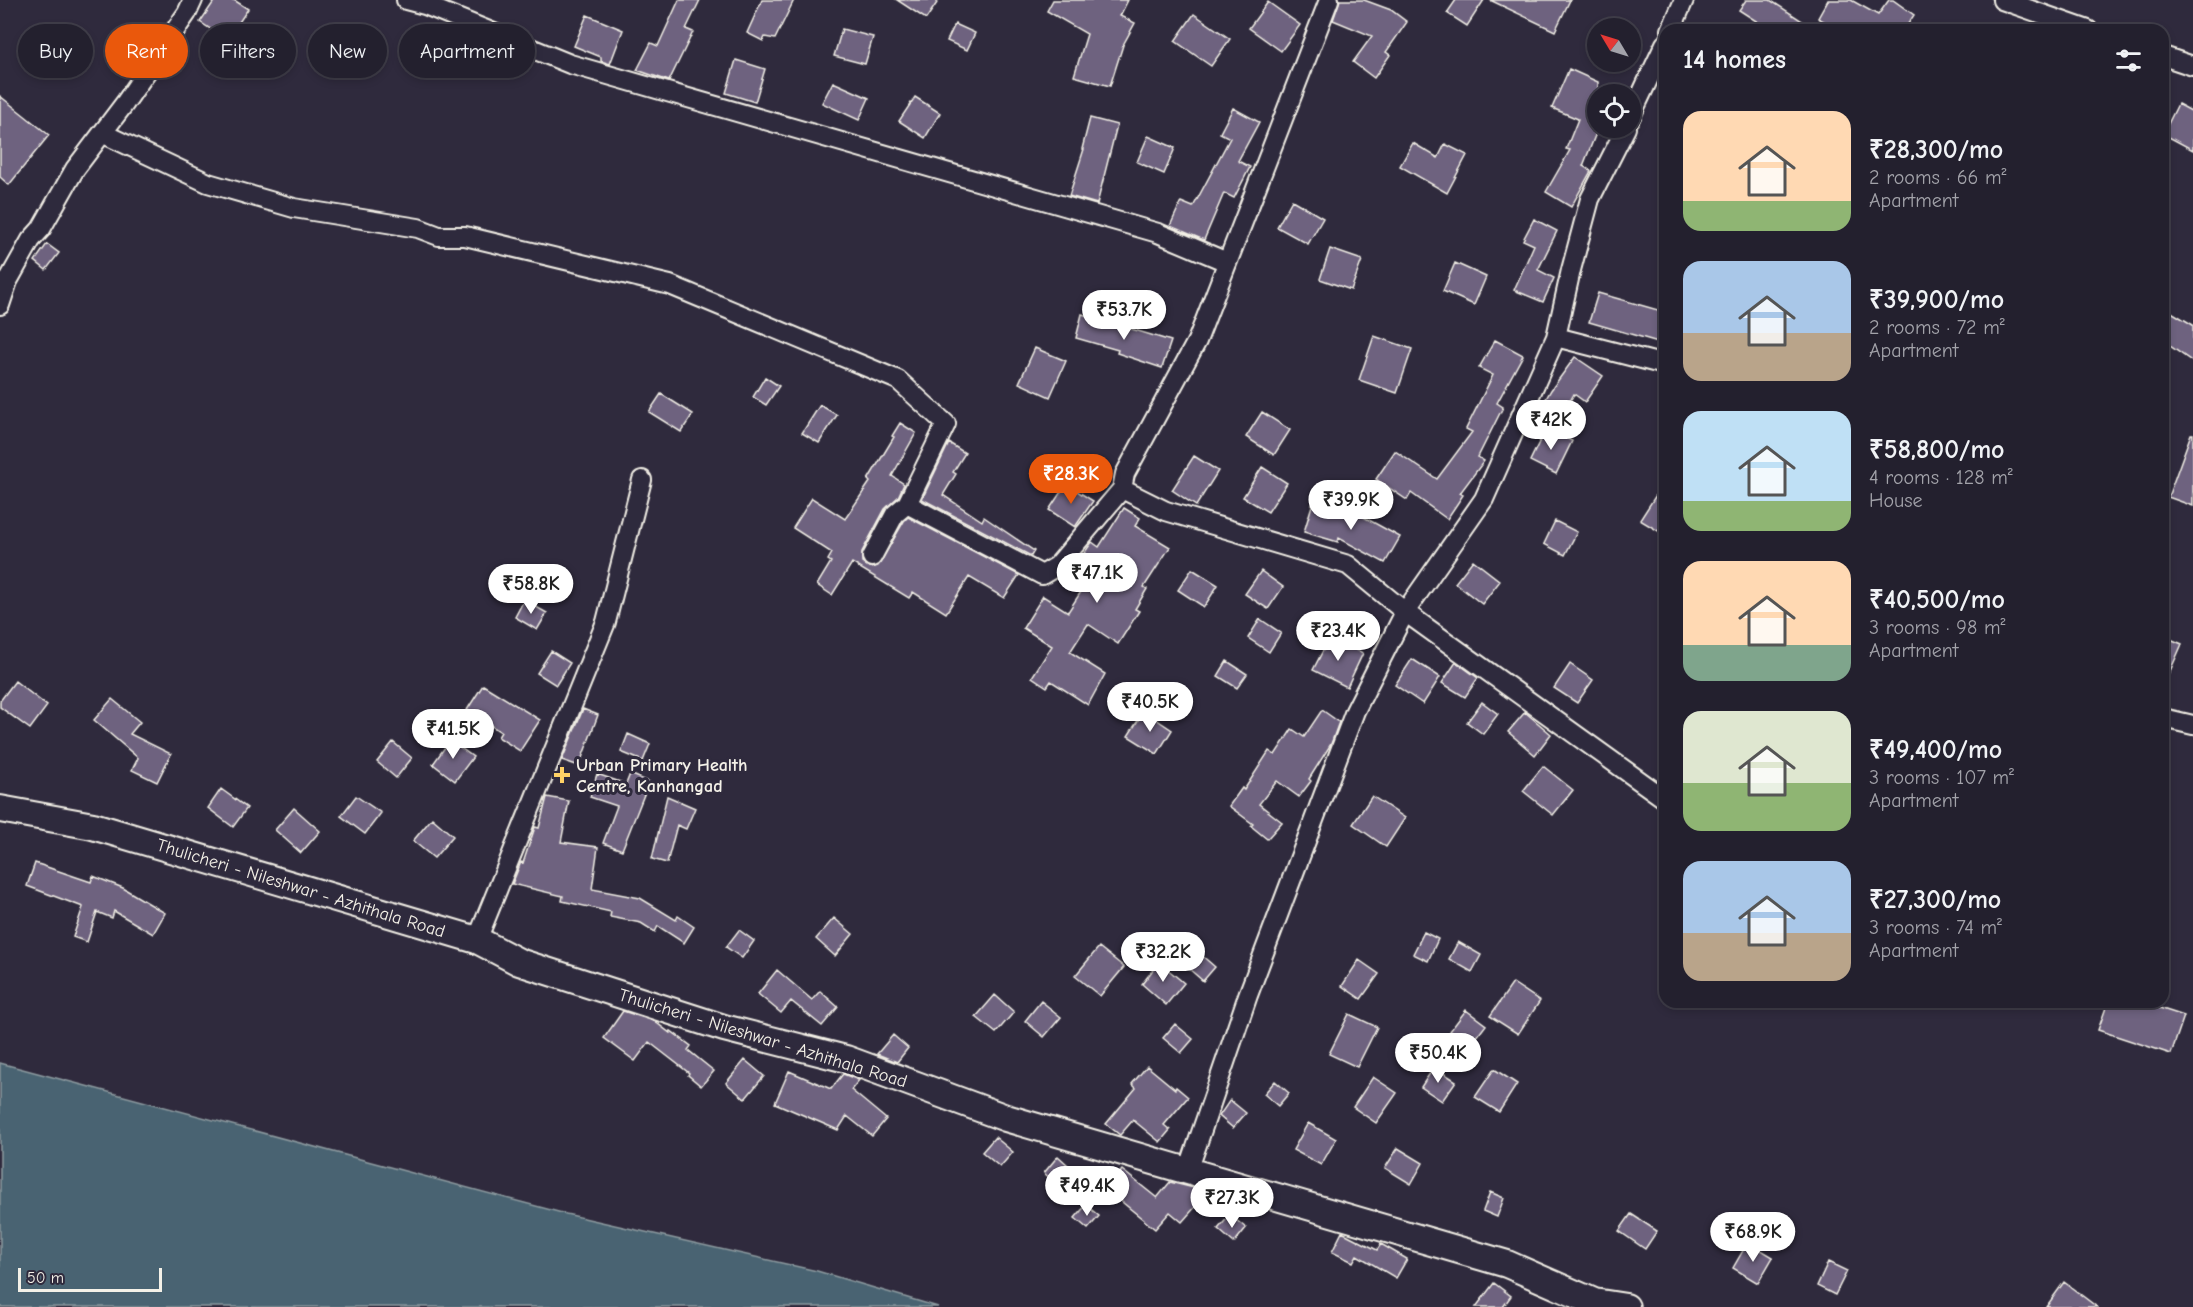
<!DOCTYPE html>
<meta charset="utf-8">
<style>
body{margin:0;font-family:"Comic Neue",sans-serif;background:#2b2836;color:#f1f3f6;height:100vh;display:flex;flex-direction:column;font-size:22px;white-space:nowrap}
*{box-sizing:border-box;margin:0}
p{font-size:20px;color:#a3a3aa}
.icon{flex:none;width:33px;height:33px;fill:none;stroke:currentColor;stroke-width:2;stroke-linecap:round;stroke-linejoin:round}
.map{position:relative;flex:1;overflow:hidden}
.details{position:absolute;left:1659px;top:24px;width:510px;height:984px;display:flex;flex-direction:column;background:#23202e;border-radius:18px;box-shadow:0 3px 9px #0003,0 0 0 2px #403e4a}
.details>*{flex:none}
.top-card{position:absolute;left:18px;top:24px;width:570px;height:54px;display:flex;gap:12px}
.needle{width:39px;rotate:308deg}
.fabs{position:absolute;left:1587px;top:18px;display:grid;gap:12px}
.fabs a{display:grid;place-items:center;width:54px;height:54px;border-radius:50%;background:#23202e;box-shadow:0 3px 9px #0003,0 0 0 2px #403e4a;font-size:30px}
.scale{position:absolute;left:18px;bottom:15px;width:144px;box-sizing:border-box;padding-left:6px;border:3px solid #f4f1e8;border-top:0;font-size:16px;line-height:21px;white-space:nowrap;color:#f4f1e8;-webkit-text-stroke:4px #2f2a3d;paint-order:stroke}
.price{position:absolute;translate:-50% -51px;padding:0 14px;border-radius:21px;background:#fff;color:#222;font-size:20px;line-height:39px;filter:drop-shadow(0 2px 3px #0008)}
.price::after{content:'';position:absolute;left:50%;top:36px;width:18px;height:14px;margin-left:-9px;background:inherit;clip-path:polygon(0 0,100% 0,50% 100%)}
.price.on{background:#ea580c;color:#fff}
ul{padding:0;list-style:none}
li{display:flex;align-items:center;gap:18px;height:150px;padding:0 24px}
li span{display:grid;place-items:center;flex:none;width:168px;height:120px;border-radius:18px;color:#555}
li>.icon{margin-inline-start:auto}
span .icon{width:72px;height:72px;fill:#fffc;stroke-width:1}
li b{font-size:26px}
h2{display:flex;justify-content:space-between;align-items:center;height:72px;padding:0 24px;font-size:26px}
.chip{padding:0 21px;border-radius:27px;background:#23202e;box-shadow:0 3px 9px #0003,0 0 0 2px #403e4a;font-size:21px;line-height:54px}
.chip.on{background:#ea580c;color:#fff}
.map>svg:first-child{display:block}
</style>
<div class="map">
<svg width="2193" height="1307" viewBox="0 0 2193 1307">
<rect width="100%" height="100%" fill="#2f2a3d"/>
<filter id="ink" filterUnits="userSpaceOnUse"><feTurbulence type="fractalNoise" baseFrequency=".0167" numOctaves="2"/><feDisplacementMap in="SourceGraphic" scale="12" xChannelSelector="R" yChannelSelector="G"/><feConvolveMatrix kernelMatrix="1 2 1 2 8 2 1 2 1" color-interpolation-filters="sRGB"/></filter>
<g filter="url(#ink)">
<path fill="#4a6472" stroke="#8e9ca1" stroke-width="1.5" d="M 0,1063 L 566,1214 L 817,1271 L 938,1307 L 0,1307 Z"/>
<path fill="#6e627f" stroke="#f4f1e8" stroke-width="1.5" d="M 215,0 L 234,0 L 248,9 L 227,40 L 200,22 Z
M 679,0 L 700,0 L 686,29 L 693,32 L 669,81 L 637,70 L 651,43 L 658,46 Z
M 762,0 L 794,0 L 775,39 L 765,37 L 763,41 L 747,33 Z
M 897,0 L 939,0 L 926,19 Z
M 1053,0 L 1128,0 L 1120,16 L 1135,23 L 1123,45 L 1110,86 L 1074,76 L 1087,34 L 1047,11 Z
M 1340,0 L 1364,0 L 1391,10 L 1407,22 L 1386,52 L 1390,55 L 1374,78 L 1353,62 L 1372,36 L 1333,20 Z
M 1456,0 L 1484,0 L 1467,26 L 1447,13 Z
M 1490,0 L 1570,0 L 1555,31 Z
M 1746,0 L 1770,0 L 1816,30 L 1770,30 L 1739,10 Z
M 1828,0 L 1851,0 L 1878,15 L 1889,0 L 1893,0 L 1914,15 L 1904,30 L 1840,30 L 1818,18 Z
M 1268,2 L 1300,25 L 1281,51 L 1249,28 Z
M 1194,14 L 1230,39 L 1211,66 L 1175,41 Z
M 587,15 L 623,30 L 610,64 L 601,61 L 601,57 L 574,46 Z
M 955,24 L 975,33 L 967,50 L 947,41 Z
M 842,29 L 873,37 L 865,64 L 834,56 Z
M 736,60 L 765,69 L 755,102 L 726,93 Z
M 1569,69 L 1598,82 L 1598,128 L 1583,166 L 1591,171 L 1571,207 L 1546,192 L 1570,150 L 1566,149 L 1578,119 L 1552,108 Z
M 833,82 L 869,98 L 859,120 L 822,103 Z
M 0,96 L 49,135 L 9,185 L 0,177 Z
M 915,97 L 940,113 L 925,138 L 899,121 Z
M 2178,104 L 2193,112 L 2193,150 L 2163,134 Z
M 1233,108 L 1259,122 L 1238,161 L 1250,167 L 1234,198 L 1224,193 L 1204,240 L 1170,226 L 1181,202 L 1193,207 L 1230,138 L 1220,133 Z
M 1090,118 L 1117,125 L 1097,204 L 1069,196 L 1084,149 L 1082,149 Z
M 1148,136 L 1175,148 L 1164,174 L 1137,162 Z
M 1413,143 L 1438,158 L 1445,144 L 1467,155 L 1447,193 L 1400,166 Z
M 1292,200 L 1323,218 L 1308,244 L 1277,227 Z
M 1534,219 L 1557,231 L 1538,270 L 1554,278 L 1543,302 L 1514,290 L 1534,245 L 1523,240 Z
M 47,244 L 59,253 L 46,270 L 35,261 Z
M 1330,249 L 1362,260 L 1351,290 L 1320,279 Z
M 1455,263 L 1486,277 L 1474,305 L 1443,291 Z
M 1598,293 L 1665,312 L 1665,344 L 1589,322 Z
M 2163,307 L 2193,325 L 2193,362 L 2163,341 Z
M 1082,314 L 1171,341 L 1162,368 L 1117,353 L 1118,350 L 1076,338 Z
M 1374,336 L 1412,349 L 1397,393 L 1359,380 Z
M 1495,340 L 1523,355 L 1497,403 L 1503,407 L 1478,457 L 1484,461 L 1460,493 L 1463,495 L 1447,519 L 1411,493 L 1407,500 L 1376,479 L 1395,451 L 1437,479 L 1472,432 L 1466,429 L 1493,375 L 1479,368 Z
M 1035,348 L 1066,361 L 1050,397 L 1019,383 Z
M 1575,357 L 1603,376 L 1585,402 L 1574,394 L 1558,422 L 1539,411 L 1551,390 Z
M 765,377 L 779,386 L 766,405 L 753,397 Z
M 661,394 L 693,414 L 681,432 L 649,412 Z
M 820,405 L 837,415 L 819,443 L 802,433 Z
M 1262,412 L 1290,430 L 1274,455 L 1246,437 Z
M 900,423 L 916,433 L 892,476 L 904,484 L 898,497 L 885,509 L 862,552 L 862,562 L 872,568 L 878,566 L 904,521 L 908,517 L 1019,575 L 1004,598 L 969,577 L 946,613 L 913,592 L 909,598 L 852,563 L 832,595 L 817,585 L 831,562 L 828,560 L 832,553 L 793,528 L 812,498 L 845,519 L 870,482 L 868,480 L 894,437 L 892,436 Z
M 1546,428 L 1572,441 L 1556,474 L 1530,461 Z
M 2191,434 L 2193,434 L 2193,506 L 2168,497 Z
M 949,443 L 965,453 L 953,472 L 956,474 L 943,495 L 982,521 L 984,517 L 1034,551 L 1031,556 L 922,499 Z
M 1194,456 L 1218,471 L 1196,506 L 1172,490 Z
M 1262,467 L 1287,483 L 1268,512 L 1243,497 Z
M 1665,481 L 1665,535 L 1640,520 Z
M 1066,484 L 1093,501 L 1075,527 L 1049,510 Z
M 1313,502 L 1360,515 L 1400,537 L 1385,563 L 1339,538 L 1338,542 L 1304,532 Z
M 1124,508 L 1140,518 L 1135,526 L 1170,547 L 1144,587 L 1147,589 L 1135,609 L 1139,611 L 1118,644 L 1088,624 L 1070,652 L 1105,674 L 1088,705 L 1051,681 L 1047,687 L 1032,677 L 1052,646 L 1023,628 L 1043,596 L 1068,612 L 1086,584 L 1070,573 L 1092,542 L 1099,547 Z
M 1555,521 L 1577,532 L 1565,555 L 1544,544 Z
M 1473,560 L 1500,581 L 1482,604 L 1455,583 Z
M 1192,569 L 1218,585 L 1204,607 L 1178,590 Z
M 1261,571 L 1283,587 L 1268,609 L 1245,594 Z
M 524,600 L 547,613 L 537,630 L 515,617 Z
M 1260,619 L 1281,633 L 1269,652 L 1248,638 Z
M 2163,636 L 2182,644 L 2163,687 Z
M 1330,637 L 1363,653 L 1347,687 L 1313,670 Z
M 551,651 L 570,663 L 556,685 L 537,673 Z
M 1412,659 L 1440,677 L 1423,704 L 1395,685 Z
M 1227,661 L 1247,674 L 1237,688 L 1218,676 Z
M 1456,662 L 1478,678 L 1465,697 L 1442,683 Z
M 1570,664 L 1593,680 L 1577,703 L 1554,688 Z
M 15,681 L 47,706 L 30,729 L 0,707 L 0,701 Z
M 483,685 L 540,720 L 520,751 L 498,737 L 501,732 L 467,710 Z
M 112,699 L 140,722 L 130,734 L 171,754 L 157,782 L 132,770 L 138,758 L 94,720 Z
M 1482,702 L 1498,714 L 1483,734 L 1467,722 Z
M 583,709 L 598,715 L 579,766 L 562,760 Z
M 1322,710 L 1339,722 L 1331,744 L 1309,779 L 1311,781 L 1299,797 L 1277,781 L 1259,804 L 1282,822 L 1267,839 L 1251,826 L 1253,824 L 1229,806 L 1242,788 L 1244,790 L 1269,751 L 1275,755 L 1292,729 L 1304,737 Z
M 1144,711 L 1172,730 L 1157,754 L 1128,736 Z
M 1525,712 L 1551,734 L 1535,755 L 1508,732 Z
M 628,734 L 650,744 L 643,761 L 621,752 Z
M 450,740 L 473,757 L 455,781 L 433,764 Z
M 393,742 L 412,758 L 396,778 L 377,762 Z
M 1543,766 L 1573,790 L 1553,815 L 1523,791 Z
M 597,774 L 626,784 L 630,774 L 649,782 L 622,850 L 603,843 L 617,806 L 590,797 Z
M 221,789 L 247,808 L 233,827 L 208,808 Z
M 356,796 L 381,813 L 365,834 L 341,816 Z
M 667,796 L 695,808 L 686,829 L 677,825 L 667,863 L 652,859 Z
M 1372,796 L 1405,818 L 1386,847 L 1353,824 Z
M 547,797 L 569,801 L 561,842 L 598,847 L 592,889 L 640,898 L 676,920 L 678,916 L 694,927 L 684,943 L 658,926 L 655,932 L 641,923 L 610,917 L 611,912 L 562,901 L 563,896 L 512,884 L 521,862 L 523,863 L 535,827 L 539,828 Z
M 294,808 L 320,831 L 301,853 L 275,830 Z
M 432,818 L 453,836 L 434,858 L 413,841 Z
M 35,863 L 91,882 L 93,876 L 123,888 L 165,913 L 153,934 L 114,911 L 112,918 L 97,912 L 87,942 L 73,937 L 83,907 L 27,886 Z
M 834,918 L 853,934 L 835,956 L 816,939 Z
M 739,930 L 754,941 L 742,958 L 726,947 Z
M 1424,932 L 1438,939 L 1428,961 L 1413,954 Z
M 1458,942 L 1481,955 L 1472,972 L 1449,959 Z
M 1099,947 L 1124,967 L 1100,996 L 1075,976 Z
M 1200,954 L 1215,967 L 1203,981 L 1188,968 Z
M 1359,960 L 1379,974 L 1361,999 L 1342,986 Z
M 1159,962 L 1184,983 L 1166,1005 L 1142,984 Z
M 777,970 L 812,1000 L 820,991 L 838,1007 L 822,1026 L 791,1001 L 781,1013 L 758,994 Z
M 1513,983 L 1540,1001 L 1518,1034 L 1490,1016 Z
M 995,995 L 1014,1012 L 996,1033 L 976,1017 Z
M 1041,1001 L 1061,1017 L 1044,1037 L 1025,1021 Z
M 2108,1002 L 2141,1002 L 2184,1016 L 2171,1054 L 2098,1030 Z
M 1466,1010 L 1486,1025 L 1470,1046 L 1450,1031 Z
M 623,1011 L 654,1021 L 670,1033 L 671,1031 L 691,1046 L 688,1050 L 714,1071 L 701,1086 L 688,1075 L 689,1073 L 649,1042 L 635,1061 L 604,1038 Z
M 1349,1014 L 1377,1027 L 1357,1067 L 1329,1054 Z
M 1175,1024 L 1193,1039 L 1181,1053 L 1163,1038 Z
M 893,1035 L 908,1048 L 897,1062 L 877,1054 Z
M 745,1060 L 764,1076 L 745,1099 L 726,1083 Z
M 1147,1066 L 1175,1089 L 1176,1087 L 1188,1097 L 1164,1125 L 1170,1130 L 1160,1142 L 1133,1120 L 1120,1135 L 1106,1124 L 1136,1088 L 1132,1084 Z
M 1434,1067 L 1456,1081 L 1442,1101 L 1421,1087 Z
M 1494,1069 L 1517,1084 L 1499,1112 L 1475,1097 Z
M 789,1071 L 831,1089 L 843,1074 L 859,1080 L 851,1090 L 886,1119 L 872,1136 L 847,1116 L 838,1130 L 775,1103 Z
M 1373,1077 L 1397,1093 L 1376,1123 L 1353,1107 Z
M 1275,1081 L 1289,1093 L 1278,1106 L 1264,1094 Z
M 1230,1100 L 1246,1113 L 1233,1128 L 1219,1116 Z
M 1308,1123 L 1336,1139 L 1321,1165 L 1293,1150 Z
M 995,1137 L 1013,1152 L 1000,1167 L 982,1152 Z
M 1398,1148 L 1423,1163 L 1411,1184 L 1385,1168 Z
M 1058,1156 L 1078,1174 L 1063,1190 L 1044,1173 Z
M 1122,1170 L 1157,1198 L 1170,1182 L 1194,1188 L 1204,1197 L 1182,1222 L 1170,1212 L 1155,1229 L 1106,1189 Z
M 1490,1192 L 1504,1198 L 1497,1217 L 1483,1211 Z
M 1086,1205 L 1099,1216 L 1088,1229 L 1075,1218 Z
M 1631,1214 L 1657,1231 L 1645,1249 L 1619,1231 Z
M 1230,1215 L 1246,1228 L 1234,1243 L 1218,1229 Z
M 1342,1232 L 1377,1250 L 1381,1244 L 1407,1259 L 1396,1278 L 1357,1255 L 1353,1262 L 1332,1252 Z
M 1748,1242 L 1773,1257 L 1758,1283 L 1733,1268 Z
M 1828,1262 L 1847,1271 L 1835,1295 L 1817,1286 Z
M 2064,1282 L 2097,1307 L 2046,1307 Z
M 1494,1283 L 1511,1296 L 1503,1307 L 1476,1307 Z"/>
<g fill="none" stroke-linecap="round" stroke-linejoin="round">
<defs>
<path id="minor" d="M 406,0 L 425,5 L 432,0
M 2002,0 L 2088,30
M 425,5 L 570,64 L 1158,233 L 1227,262
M 1671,30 L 1684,0
M 2163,56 L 2193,66
M 1630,118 L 1665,44
M 102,133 L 208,183 L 294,208 L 418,228 L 439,236 L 465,236 L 670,285 L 898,380 L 946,424 L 907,504 L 895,514 L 872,557
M 0,305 L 8,281 L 31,240 L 41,229 L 75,169 L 125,103 L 187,13 L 193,0
M 1556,337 L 1665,365
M 1122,489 L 1166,511 L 1348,565 L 1405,612 L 1665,799
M 907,504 L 1042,575 L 1057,566 L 1122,489 L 1125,474 L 1197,341 L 1329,0
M 2163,718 L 2193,725
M 477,940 L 606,622 L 642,480
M 1188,1171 L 1248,995 L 1355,711 L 1405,612 L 1484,499 L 1556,337 L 1571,270 L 1590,199 L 1626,128"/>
<path id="secondary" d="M 0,809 L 93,826 L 477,940 L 519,962 L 724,1028 L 846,1059 L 1006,1118 L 1507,1264 L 1594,1302 L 1626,1307"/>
</defs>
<use href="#minor" stroke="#f4f1e8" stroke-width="22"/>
<use href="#secondary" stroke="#f4f1e8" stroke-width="30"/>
<use href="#minor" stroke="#2f2a3d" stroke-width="18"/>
<use href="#secondary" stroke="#2f2a3d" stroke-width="26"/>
</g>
</g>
<path fill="#ffd166" stroke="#2f2a3d" stroke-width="2" d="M559 766h6v6h6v6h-6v6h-6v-6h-6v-6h6z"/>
<g text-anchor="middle" stroke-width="6" stroke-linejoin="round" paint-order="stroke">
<g font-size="18" font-weight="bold" fill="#f4f1e8" stroke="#2f2a3d" text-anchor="start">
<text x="576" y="771">Urban Primary Health<tspan x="576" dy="21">Centre, Kanhangad</tspan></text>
</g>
<g font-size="18" fill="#f4f1e8" stroke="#2f2a3d">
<text transform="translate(301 888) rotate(17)" y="6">Thulicheri - Nileshwar - Azhithala Road</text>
<text transform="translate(763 1038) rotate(17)" y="6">Thulicheri - Nileshwar - Azhithala Road</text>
</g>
</g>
</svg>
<div class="fabs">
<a><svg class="needle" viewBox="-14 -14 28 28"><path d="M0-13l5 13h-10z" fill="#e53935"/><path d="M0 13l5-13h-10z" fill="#a3a3aa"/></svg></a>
<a><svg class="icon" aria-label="locate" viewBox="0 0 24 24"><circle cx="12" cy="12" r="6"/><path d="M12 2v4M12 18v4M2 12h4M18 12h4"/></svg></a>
</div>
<div class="scale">50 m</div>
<b class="price" style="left:1124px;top:341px">₹53.7K</b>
<b class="price" style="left:1551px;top:451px">₹42K</b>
<b class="price on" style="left:1071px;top:505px">₹28.3K</b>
<b class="price" style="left:1351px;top:531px">₹39.9K</b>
<b class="price" style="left:1097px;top:604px">₹47.1K</b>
<b class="price" style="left:531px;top:615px">₹58.8K</b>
<b class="price" style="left:1338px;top:662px">₹23.4K</b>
<b class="price" style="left:1150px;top:733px">₹40.5K</b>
<b class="price" style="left:453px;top:760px">₹41.5K</b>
<b class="price" style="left:1163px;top:983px">₹32.2K</b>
<b class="price" style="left:1438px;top:1084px">₹50.4K</b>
<b class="price" style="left:1087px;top:1217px">₹49.4K</b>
<b class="price" style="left:1232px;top:1229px">₹27.3K</b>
<b class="price" style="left:1753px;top:1263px">₹68.9K</b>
<div class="top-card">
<a class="chip">Buy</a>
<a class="chip on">Rent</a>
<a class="chip">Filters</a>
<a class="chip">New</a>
<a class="chip">Apartment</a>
</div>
<section class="details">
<h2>14 homes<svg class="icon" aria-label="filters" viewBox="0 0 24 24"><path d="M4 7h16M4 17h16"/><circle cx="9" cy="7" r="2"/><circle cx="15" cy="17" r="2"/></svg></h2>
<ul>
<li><span style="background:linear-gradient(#ffd9b3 75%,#8fb573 0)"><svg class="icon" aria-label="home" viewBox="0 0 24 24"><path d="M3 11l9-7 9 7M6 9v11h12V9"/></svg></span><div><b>₹28,300/mo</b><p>2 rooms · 66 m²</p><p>Apartment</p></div></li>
<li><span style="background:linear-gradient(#a9c7e8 60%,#b9a48a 0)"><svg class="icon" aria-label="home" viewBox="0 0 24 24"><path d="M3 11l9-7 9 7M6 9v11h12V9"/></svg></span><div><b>₹39,900/mo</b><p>2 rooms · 72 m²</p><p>Apartment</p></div></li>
<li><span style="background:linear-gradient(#bfe0f5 75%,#8fb573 0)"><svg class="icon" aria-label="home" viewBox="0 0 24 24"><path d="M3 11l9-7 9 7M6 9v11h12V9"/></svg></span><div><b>₹58,800/mo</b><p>4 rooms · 128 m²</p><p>House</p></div></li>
<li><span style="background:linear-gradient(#ffd9b3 70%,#7fa58c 0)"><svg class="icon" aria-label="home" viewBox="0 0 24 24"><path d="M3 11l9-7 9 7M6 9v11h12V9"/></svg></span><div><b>₹40,500/mo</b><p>3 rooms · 98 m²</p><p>Apartment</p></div></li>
<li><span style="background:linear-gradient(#dfe7d0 60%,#8fb573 0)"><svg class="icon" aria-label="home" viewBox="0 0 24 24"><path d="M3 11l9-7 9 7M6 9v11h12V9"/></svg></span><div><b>₹49,400/mo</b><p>3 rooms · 107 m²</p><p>Apartment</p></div></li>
<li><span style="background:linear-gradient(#a9c7e8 60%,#b9a48a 0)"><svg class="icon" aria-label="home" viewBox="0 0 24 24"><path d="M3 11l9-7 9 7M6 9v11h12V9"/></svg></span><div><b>₹27,300/mo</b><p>3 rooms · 74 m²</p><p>Apartment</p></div></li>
</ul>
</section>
</div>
